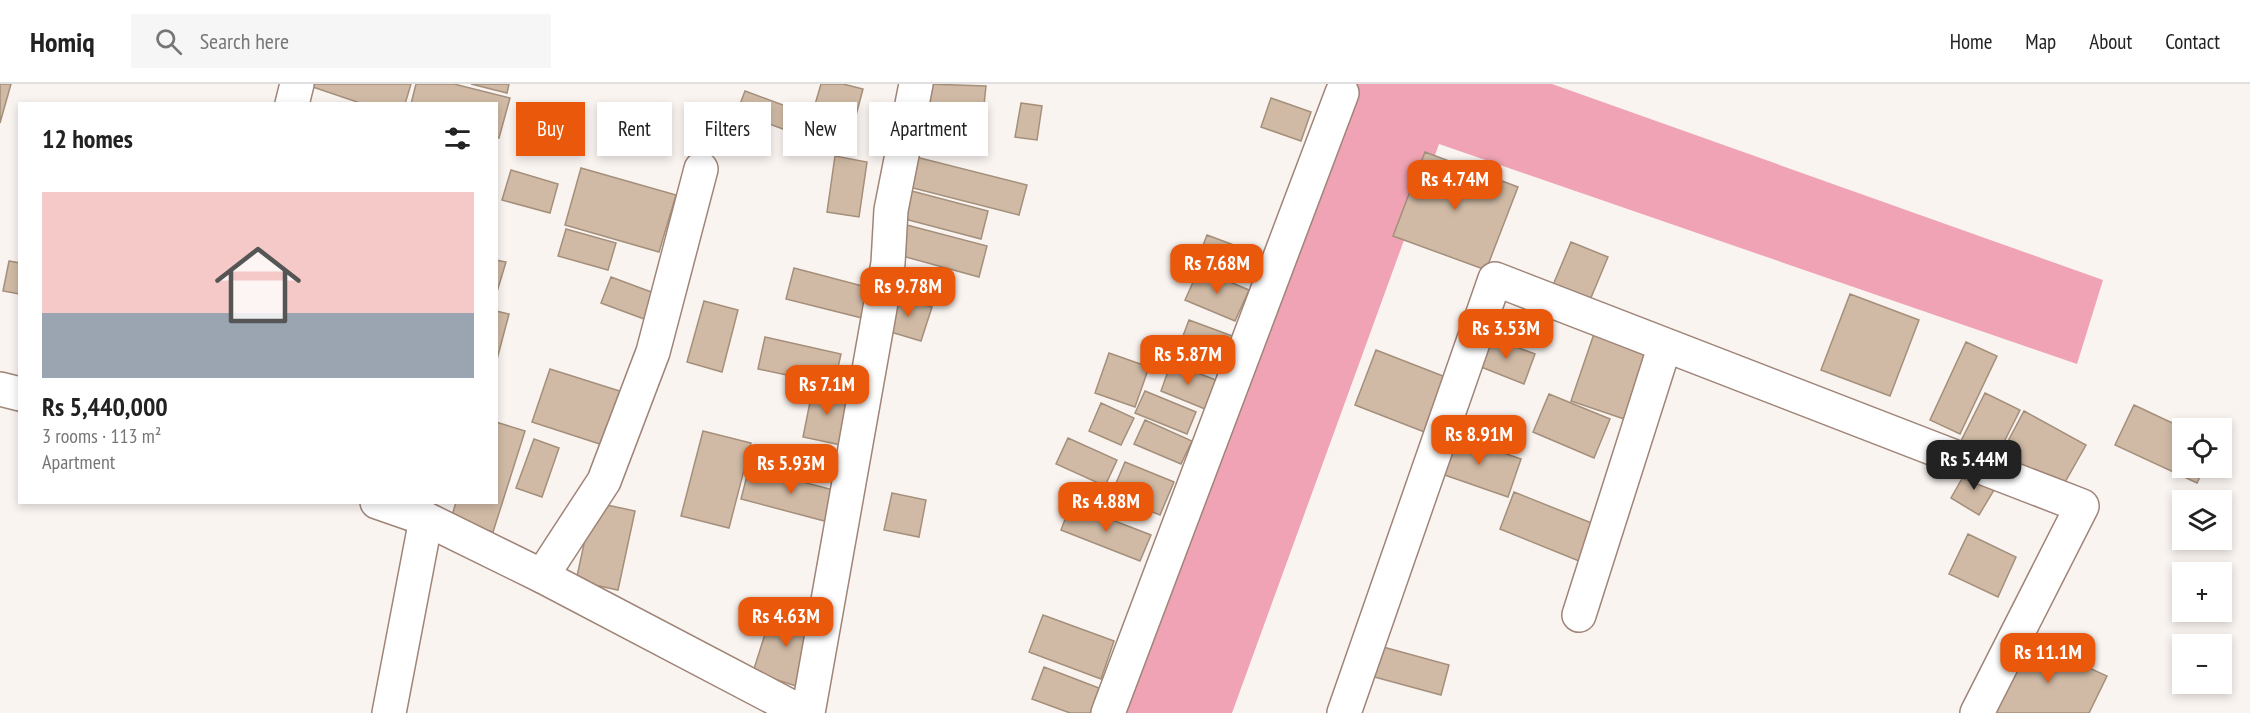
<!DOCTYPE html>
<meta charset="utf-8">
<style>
body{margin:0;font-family:"PT Sans Narrow",sans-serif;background:#f6f6f6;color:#222;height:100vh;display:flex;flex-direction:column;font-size:22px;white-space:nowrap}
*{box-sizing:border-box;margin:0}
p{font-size:20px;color:#767676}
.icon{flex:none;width:33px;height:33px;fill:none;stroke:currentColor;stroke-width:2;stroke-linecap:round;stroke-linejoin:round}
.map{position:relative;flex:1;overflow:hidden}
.side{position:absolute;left:18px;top:18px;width:480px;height:402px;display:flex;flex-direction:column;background:#fff;border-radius:0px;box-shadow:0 3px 9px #0003}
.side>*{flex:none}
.guide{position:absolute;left:516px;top:18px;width:570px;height:54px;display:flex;gap:12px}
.tools{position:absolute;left:2172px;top:334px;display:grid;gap:12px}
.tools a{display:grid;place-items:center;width:60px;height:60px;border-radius:0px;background:#fff;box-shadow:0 3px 9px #0003;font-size:30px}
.price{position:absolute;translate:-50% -51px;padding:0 14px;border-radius:12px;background:#ea580c;color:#fff;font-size:20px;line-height:39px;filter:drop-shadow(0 2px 3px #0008)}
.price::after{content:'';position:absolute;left:50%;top:36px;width:18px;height:14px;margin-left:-9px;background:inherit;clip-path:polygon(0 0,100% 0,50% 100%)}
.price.active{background:#222;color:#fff}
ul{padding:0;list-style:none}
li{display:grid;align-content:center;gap:12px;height:318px;padding:0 24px}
li span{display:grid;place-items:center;height:186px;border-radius:0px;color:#555}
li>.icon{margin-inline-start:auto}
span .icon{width:108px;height:108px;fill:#fffc;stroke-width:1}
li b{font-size:26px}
h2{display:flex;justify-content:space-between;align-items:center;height:72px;padding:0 24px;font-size:26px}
.pill{padding:0 21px;border-radius:0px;background:#fff;box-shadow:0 3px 9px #0003;font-size:21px;line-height:54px}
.pill.active{background:#ea580c;color:#fff}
header{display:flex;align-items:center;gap:36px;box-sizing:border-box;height:84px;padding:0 30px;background:#fff;border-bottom:2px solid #e0e0e0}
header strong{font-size:28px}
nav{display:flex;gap:33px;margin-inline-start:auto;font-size:21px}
.search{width:420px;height:54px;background:#f6f6f6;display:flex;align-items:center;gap:15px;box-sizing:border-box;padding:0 21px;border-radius:0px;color:#767676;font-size:22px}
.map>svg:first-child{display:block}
</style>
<header>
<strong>Homiq</strong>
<div class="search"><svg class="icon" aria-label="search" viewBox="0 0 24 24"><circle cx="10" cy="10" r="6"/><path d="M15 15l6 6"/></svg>Search here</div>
<nav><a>Home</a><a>Map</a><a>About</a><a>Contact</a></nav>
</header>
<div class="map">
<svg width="2250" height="629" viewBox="0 0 2250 629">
<rect width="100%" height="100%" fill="#faf4f1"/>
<path fill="#efa3b4" d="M 1348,0 L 1552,0 L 2103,196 L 2077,280 L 1439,60 L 1232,629 L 1110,629 Z"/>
<path fill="#d0baa5" stroke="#a48f7b" stroke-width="1.5" d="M 0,0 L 11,0 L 0,39 Z
M 304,0 L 411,0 L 405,20 L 363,20 Z
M 416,0 L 454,0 L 510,14 L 499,54 L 496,54 L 496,20 L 411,20 Z
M 471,0 L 509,0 L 507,9 Z
M 821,0 L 843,0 L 863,5 L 855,35 L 814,24 Z
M 927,0 L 986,2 L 983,30 L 924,23 Z
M 745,7 L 799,27 L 791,48 L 737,28 Z
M 1271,14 L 1311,28 L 1301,57 L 1261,43 Z
M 1021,19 L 1042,22 L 1037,56 L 1015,53 Z
M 1425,68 L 1518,103 L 1486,186 L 1393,152 Z
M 835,72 L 867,78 L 859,133 L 827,128 Z
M 916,73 L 1027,101 L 1019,131 L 909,103 Z
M 581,84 L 676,111 L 659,168 L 565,141 Z
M 511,86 L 558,100 L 550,129 L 502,116 Z
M 908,106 L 988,127 L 981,155 L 901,134 Z
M 903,140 L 987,162 L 979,193 L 895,170 Z
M 566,145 L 616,159 L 608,186 L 558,172 Z
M 1207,151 L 1263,172 L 1253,198 L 1197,177 Z
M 1571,158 L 1608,173 L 1590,216 L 1553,201 Z
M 496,176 L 506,178 L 496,211 Z
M 9,177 L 20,179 L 20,210 L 3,207 Z
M 794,184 L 874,205 L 866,235 L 786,215 Z
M 1199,185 L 1249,206 L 1235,237 L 1185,216 Z
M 611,193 L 654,209 L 644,235 L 601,219 Z
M 1850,210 L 1919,236 L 1890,312 L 1821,286 Z
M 894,212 L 932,223 L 921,257 L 884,246 Z
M 704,217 L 738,226 L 722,288 L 687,278 Z
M 496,227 L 509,230 L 496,279 Z
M 1189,236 L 1235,253 L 1221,290 L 1175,273 Z
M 1597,241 L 1659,262 L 1633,338 L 1571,317 Z
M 1487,252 L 1535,270 L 1524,300 L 1476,281 Z
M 765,253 L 841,270 L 834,301 L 758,285 Z
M 1966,258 L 1997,272 L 1960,350 L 1930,336 Z
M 1376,266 L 1448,294 L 1427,349 L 1355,321 Z
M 1109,269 L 1149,283 L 1135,323 L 1095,309 Z
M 1171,279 L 1216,296 L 1205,325 L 1161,307 Z
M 550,285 L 626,309 L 609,363 L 532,338 Z
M 813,303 L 851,310 L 841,361 L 803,353 Z
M 1145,307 L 1196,328 L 1187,350 L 1135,329 Z
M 1985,309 L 2020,326 L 1996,374 L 1961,357 Z
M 1549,310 L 1610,335 L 1594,374 L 1533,348 Z
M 1101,319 L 1134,334 L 1121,361 L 1089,347 Z
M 2134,321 L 2185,345 L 2182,345 L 2182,384 L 2204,384 L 2197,399 L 2115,361 Z
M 2024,327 L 2086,361 L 2060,407 L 1999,374 Z
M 1145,336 L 1192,357 L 1181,380 L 1134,360 Z
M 496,338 L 525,347 L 493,448 L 451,435 L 456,418 L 496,418 Z
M 703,347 L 751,359 L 729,444 L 681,432 Z
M 1449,350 L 1521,375 L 1508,413 L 1436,388 Z
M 1068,354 L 1117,376 L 1105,402 L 1056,380 Z
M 534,355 L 559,364 L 542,413 L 516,404 Z
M 1125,378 L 1174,398 L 1160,431 L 1111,411 Z
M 749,384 L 841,408 L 832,439 L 741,415 Z
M 1968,384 L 1997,401 L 1979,431 L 1951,414 Z
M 1514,408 L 1594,440 L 1579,477 L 1500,445 Z
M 892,409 L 926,416 L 919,453 L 884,446 Z
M 593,418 L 635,427 L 618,506 L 576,497 Z
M 1071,420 L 1151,451 L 1140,477 L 1061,446 Z
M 1968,450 L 2016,473 L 1998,513 L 1949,490 Z
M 773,525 L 819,541 L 799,603 L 753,588 Z
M 1043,531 L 1114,557 L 1101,595 L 1029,568 Z
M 2026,555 L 2107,592 L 2089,629 L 1991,629 Z
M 1376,561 L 1449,581 L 1441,611 L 1367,591 Z
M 1044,583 L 1104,606 L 1096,629 L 1070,629 L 1032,615 Z"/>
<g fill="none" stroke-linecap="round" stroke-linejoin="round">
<defs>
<path id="street" d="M 292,20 L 297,0
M 542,492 L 604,397 L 653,268 L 701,85
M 1579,531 L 1665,261
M 389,629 L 426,435
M 808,629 L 888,179 L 891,126 L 916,0
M 1108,629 L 1342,9
M 1344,629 L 1495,195 L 2082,422 L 1977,629"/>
<path id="secondary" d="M 0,305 L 20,310
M 377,418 L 426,435 L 542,492 L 803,629"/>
</defs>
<use href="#street" stroke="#9f8477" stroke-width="36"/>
<use href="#secondary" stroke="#9f8477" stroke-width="36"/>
<use href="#street" stroke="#fff" stroke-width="33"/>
<use href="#secondary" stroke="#fff" stroke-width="33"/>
</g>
</svg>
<div class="tools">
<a><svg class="icon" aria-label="locate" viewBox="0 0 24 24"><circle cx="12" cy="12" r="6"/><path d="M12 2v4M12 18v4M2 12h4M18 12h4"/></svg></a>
<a><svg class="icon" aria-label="layers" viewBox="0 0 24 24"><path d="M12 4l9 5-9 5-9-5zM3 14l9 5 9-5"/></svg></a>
<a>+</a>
<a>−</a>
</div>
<b class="price" style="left:1455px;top:127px">Rs 4.74M</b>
<b class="price" style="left:1217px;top:211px">Rs 7.68M</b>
<b class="price" style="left:908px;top:234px">Rs 9.78M</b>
<b class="price" style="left:1506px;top:276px">Rs 3.53M</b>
<b class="price" style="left:1188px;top:302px">Rs 5.87M</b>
<b class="price" style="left:827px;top:332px">Rs 7.1M</b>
<b class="price" style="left:1479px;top:382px">Rs 8.91M</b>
<b class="price active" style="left:1974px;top:407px">Rs 5.44M</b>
<b class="price" style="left:791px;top:411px">Rs 5.93M</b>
<b class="price" style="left:1106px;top:449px">Rs 4.88M</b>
<b class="price" style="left:786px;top:564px">Rs 4.63M</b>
<b class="price" style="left:2048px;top:600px">Rs 11.1M</b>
<div class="guide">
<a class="pill active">Buy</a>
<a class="pill">Rent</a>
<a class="pill">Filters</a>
<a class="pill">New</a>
<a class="pill">Apartment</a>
</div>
<section class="side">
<h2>12 homes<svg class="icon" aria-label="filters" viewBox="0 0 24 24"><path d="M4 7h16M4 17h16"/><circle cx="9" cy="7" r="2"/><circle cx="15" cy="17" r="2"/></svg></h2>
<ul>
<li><span style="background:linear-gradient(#f6c9c9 65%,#9aa5b1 0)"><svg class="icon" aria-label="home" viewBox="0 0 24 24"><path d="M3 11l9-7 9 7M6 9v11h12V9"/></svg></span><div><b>Rs 5,440,000</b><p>3 rooms · 113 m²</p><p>Apartment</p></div></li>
</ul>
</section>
</div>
